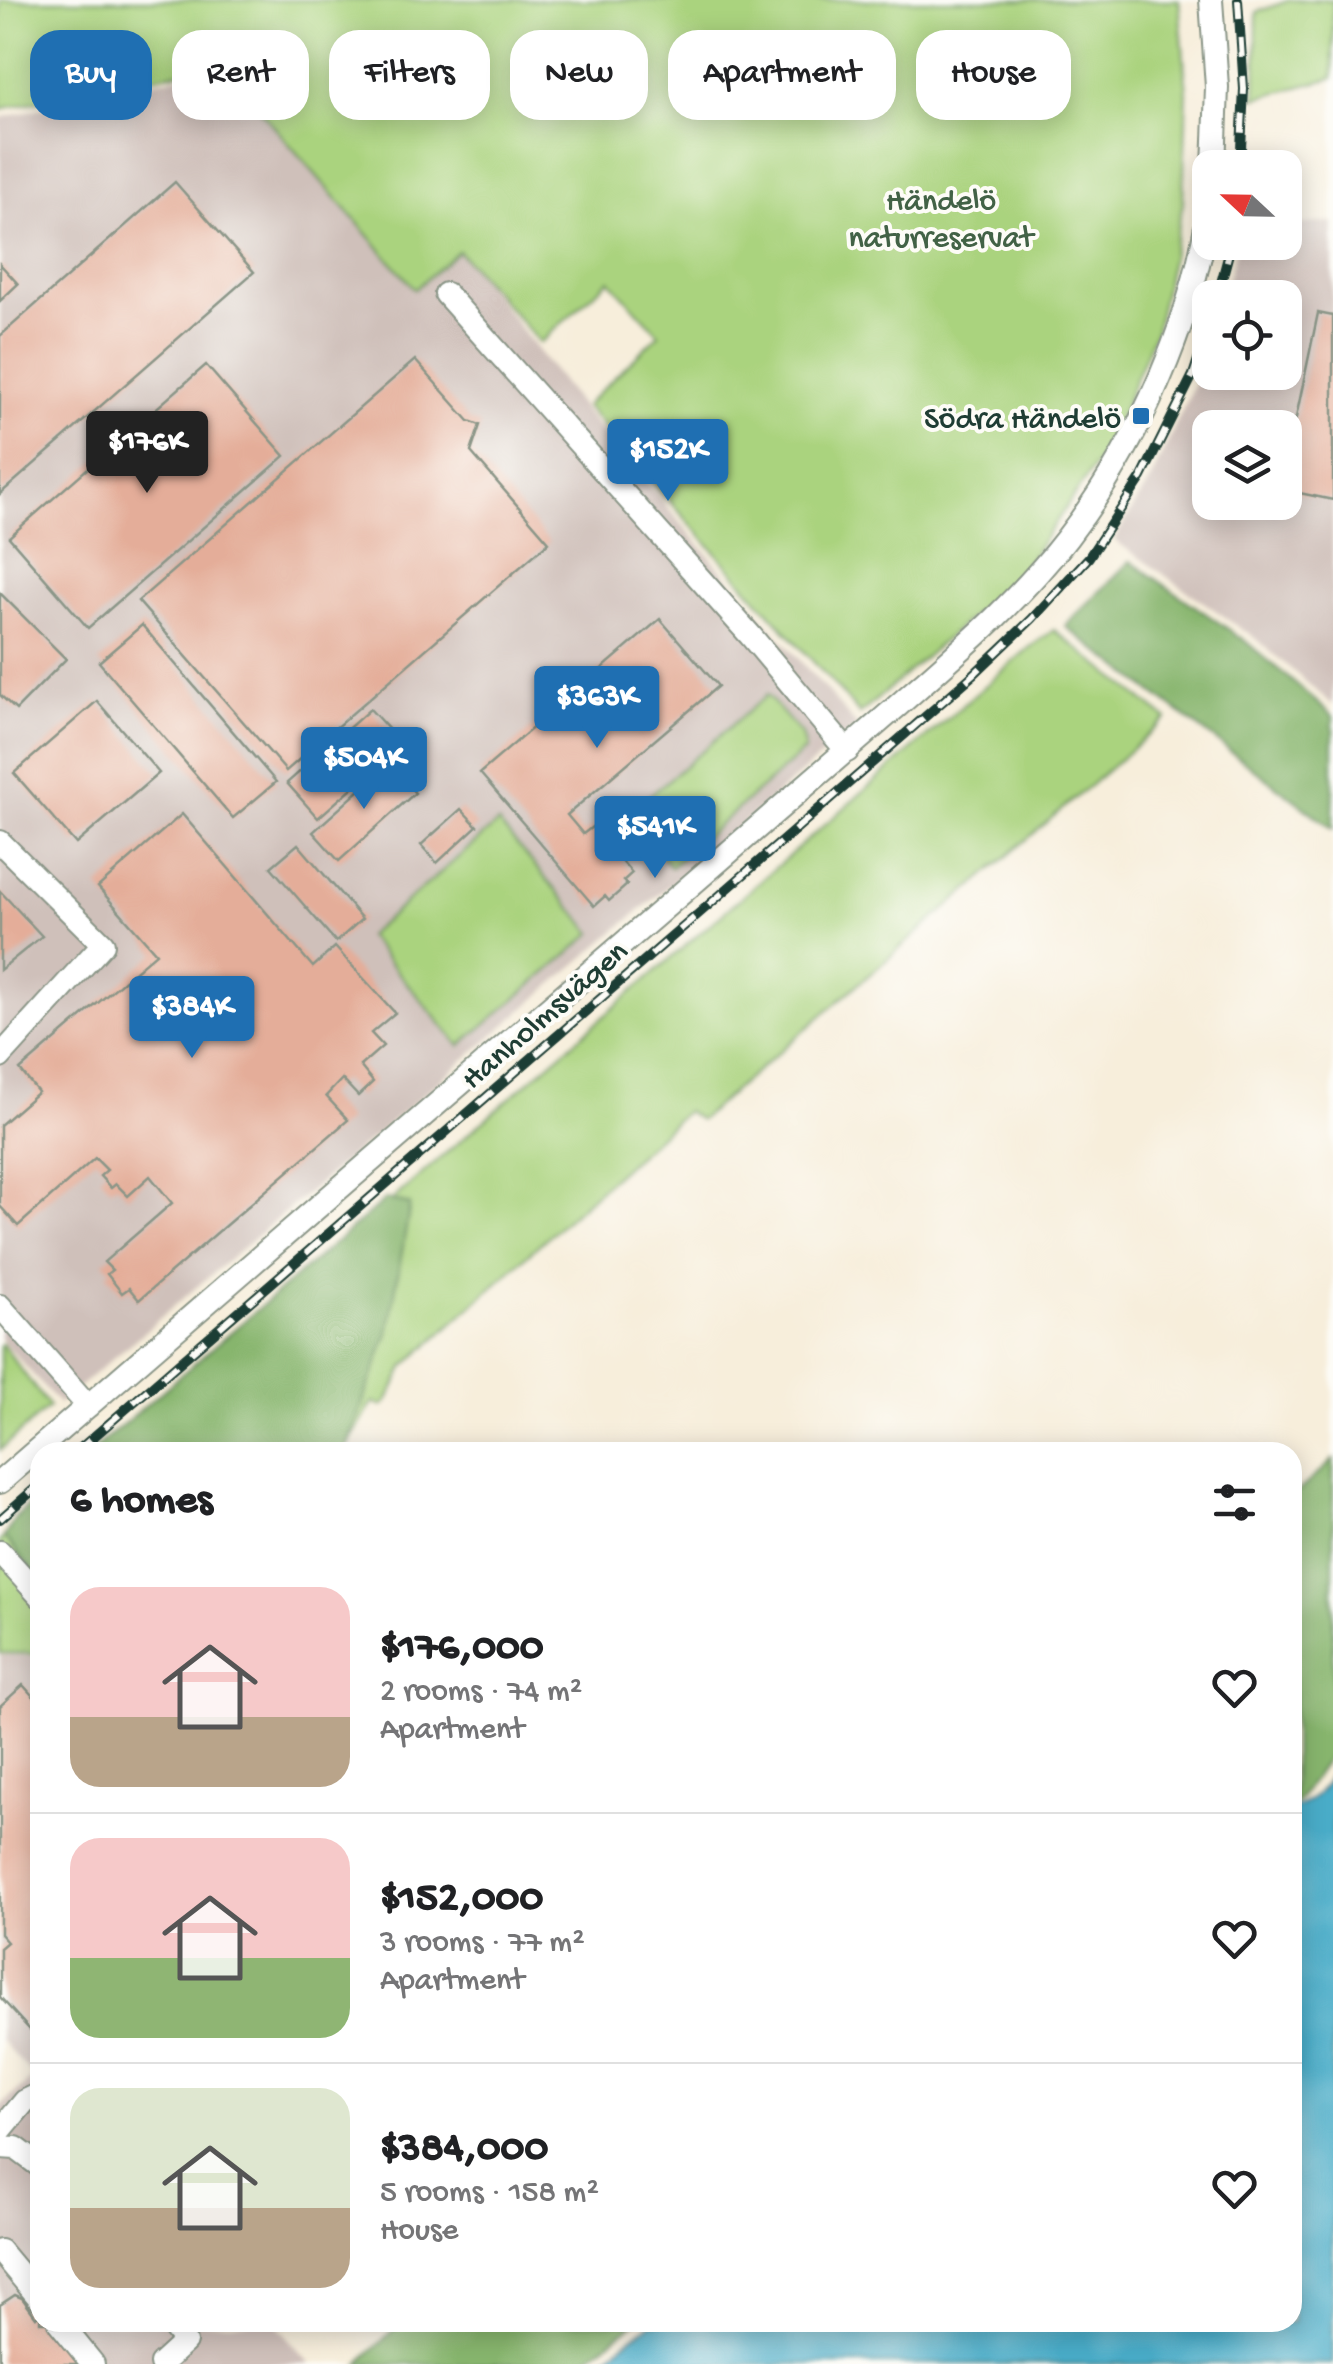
<!DOCTYPE html>
<meta charset="utf-8">
<style>
body{margin:0;font-family:"Gochi Hand",sans-serif;background:#f2f2f2;color:#202124;height:100vh;display:flex;flex-direction:column;font-size:38px;white-space:nowrap}
*{box-sizing:border-box;margin:0}
p{font-size:32px;color:#757577}
.icon{flex:none;width:55px;height:55px;fill:none;stroke:currentColor;stroke-width:2;stroke-linecap:round;stroke-linejoin:round}
.map{position:relative;flex:1;overflow:hidden}
.side{position:absolute;left:30px;top:1442px;width:1272px;height:890px;display:flex;flex-direction:column;background:#fff;border-radius:30px;box-shadow:0 5px 25px #0003}
.side>*{flex:none}
.banner{position:absolute;left:30px;top:30px;width:1275px;height:90px;display:flex;gap:20px}
.needle{width:65px;rotate:292deg}
.tools{position:absolute;left:1192px;top:150px;display:grid;gap:20px}
.tools a{display:grid;place-items:center;width:110px;height:110px;border-radius:20px;background:#fff;box-shadow:0 5px 25px #0003;font-size:50px}
.price{position:absolute;translate:-50% -85px;padding:0 22px;border-radius:10px;background:#1f6fb2;color:#fff;font-size:32px;line-height:65px;filter:drop-shadow(0 2px 5px #0008)}
.price::after{content:'';position:absolute;left:50%;top:60px;width:30px;height:22px;margin-left:-15px;background:inherit;clip-path:polygon(0 0,100% 0,50% 100%)}
.price.selected{background:#222;color:#fff}
ul{padding:0;list-style:none}
li{display:flex;align-items:center;gap:30px;height:250px;padding:0 40px}
li+li{border-top:2px solid #e0e0e0}
li span{display:grid;place-items:center;flex:none;width:280px;height:200px;border-radius:30px;color:#555}
li>.icon{margin-inline-start:auto}
span .icon{width:120px;height:120px;fill:#fffc;stroke-width:1}
li b{font-size:42px}
h2{display:flex;justify-content:space-between;align-items:center;height:120px;padding:0 40px;font-size:42px}
.tag{padding:0 35px;border-radius:30px;background:#fff;box-shadow:0 5px 25px #0003;font-size:35px;line-height:90px}
.tag.selected{background:#1f6fb2;color:#fff}
.map>svg:first-child{display:block}
</style>
<div class="map">
<svg width="1333" height="2364" viewBox="0 0 1333 2364">
<rect width="100%" height="100%" fill="#fdfcf7"/>
<filter id="ink" filterUnits="userSpaceOnUse"><feTurbulence type="fractalNoise" baseFrequency=".01" numOctaves="2"/><feDisplacementMap in="SourceGraphic" scale="20" xChannelSelector="R" yChannelSelector="G"/><feConvolveMatrix kernelMatrix="1 2 1 2 8 2 1 2 1" color-interpolation-filters="sRGB"/></filter>
<filter id="wash" filterUnits="userSpaceOnUse"><feTurbulence type="fractalNoise" baseFrequency=".0048" numOctaves="4" result="noise"/><feDisplacementMap in="SourceGraphic" scale="40" xChannelSelector="R" yChannelSelector="G"/><feGaussianBlur stdDeviation="2.25" result="paint"/><feColorMatrix in="noise" values="0 0 0 0 0 0 0 0 0 0 0 0 0 0 0 0 0 1.4 0 .05"/><feComposite in="paint" operator="in"/></filter>
<g filter="url(#wash)">
<rect width="100%" height="100%" fill="#f7eedb"/>
<path fill="#cfc0ba" fill-rule="evenodd" d="M 238,62 L 454,243 L 586,413 L 857,726 L 59,1404 L 0,1338 L 0,118 Z
M 1333,222 L 1333,705 L 1251,635 L 1114,540 L 1151,479 L 1210,349 L 1210,372 L 1285,372 L 1285,298 L 1223,297 L 1238,243 L 1285,242 L 1285,225 ZM 1210,428 L 1285,428 L 1285,502 L 1210,502 Z
M 0,1655 L 40,1656 L 40,2322 L 275,2323 L 311,2364 L 0,2364 L 0,2106 L 34,2077 L 0,2039 Z"/>
<path fill="#aad37e" stroke="#648859" stroke-width="2.5" d="M 0,0 L 1179,0 L 1187,93 L 1183,204 L 1156,329 L 1107,448 L 1020,574 L 860,714 L 585,406 L 659,334 L 609,280 L 540,343 L 458,251 L 415,289 L 231,77 L 208,66 L 0,109 Z
M 1290,0 L 1333,0 L 1333,78 L 1256,98 L 1257,12 Z
M 1054,630 L 1167,719 L 700,1120 L 686,1111 L 405,1366 L 387,1402 L 382,1406 L 373,1402 L 344,1452 L 101,1452 L 1029,648 Z
M 767,695 L 801,734 L 805,750 L 671,867 L 626,816 Z
M 498,823 L 593,933 L 460,1046 L 367,936 Z
M 2,1344 L 49,1407 L 0,1450 L 0,1346 Z
M 40,1505 L 40,1654 L 0,1653 L 0,1541 Z"/>
<path fill="#87b56d" stroke="#537950" stroke-width="2.5" d="M 1130,561 L 1244,640 L 1333,716 L 1333,829 L 1065,626 Z
M 386,1199 L 410,1205 L 388,1333 L 345,1452 L 91,1452 Z
M 1333,1460 L 1333,1750 L 1298,1801 L 1293,1804 L 1293,1496 Z
M 40,1496 L 40,1579 L 4,1537 L 16,1517 Z
M 400,2323 L 400,2322 L 635,2323 L 578,2364 L 359,2364 Z"/>
<path fill="#49acc8" stroke="#34747e" stroke-width="2.5" d="M 1333,1769 L 1333,2364 L 596,2364 L 651,2323 L 1292,2322 L 1293,1808 C 1314,1801 1324,1789 1333,1769 Z"/>
<g id="blocks">
<path fill="#e4ad99" d="M 175,182 L 254,272 L 0,494 L 0,336 Z
M 0,264 L 18,284 L 0,301 Z
M 1318,313 L 1333,316 L 1333,500 L 1285,490 L 1285,470 Z
M 415,360 L 469,421 L 480,425 L 471,452 L 549,542 L 286,771 L 138,601 Z
M 206,365 L 285,456 L 88,628 L 9,537 Z
M 0,593 L 66,659 L 16,710 L 0,695 Z
M 660,619 L 718,686 L 567,815 L 583,834 L 592,827 L 632,873 L 623,881 L 627,885 L 609,901 L 605,896 L 594,906 L 480,773 Z
M 142,625 L 276,782 L 233,818 L 99,662 Z
M 97,701 L 159,773 L 76,844 L 14,773 Z
M 370,709 L 402,744 L 318,818 L 287,783 Z
M 389,764 L 415,793 L 339,861 L 313,832 Z
M 461,809 L 477,826 L 437,863 L 421,845 Z
M 182,814 L 313,967 L 335,947 L 395,1013 L 371,1033 L 383,1046 L 360,1066 L 373,1082 L 358,1096 L 342,1079 L 326,1096 L 348,1120 L 139,1300 L 129,1288 L 122,1293 L 107,1274 L 112,1270 L 104,1262 L 172,1203 L 150,1176 L 128,1196 L 116,1184 L 111,1188 L 100,1176 L 107,1170 L 95,1158 L 18,1226 L 0,1206 L 0,1125 L 38,1092 L 20,1070 L 156,953 L 98,887 Z
M 298,844 L 362,919 L 336,942 L 271,867 Z
M 0,891 L 42,936 L 0,970 Z
M 23,1685 L 40,1704 L 40,2041 L 0,1997 L 0,1948 L 7,1942 L 0,1934 L 0,1706 Z
M 15,2295 L 22,2298 L 36,2317 L 40,2313 L 40,2322 L 47,2322 L 81,2364 L 0,2364 L 0,2305 Z"/>
</g>
</g>
<g filter="url(#ink)">
<use href="#blocks" fill-opacity="0" stroke="#8b9688" stroke-width="2.5"/>
<g fill="none" stroke-linecap="round" stroke-linejoin="round">
<defs>
<path id="minor" d="M 1211,0 L 1217,87 L 1214,168
M 446,294 L 750,635 L 847,751
M 0,842 L 103,944 L 0,1057
M 0,1306 L 88,1406
M 0,1482 C 227,1285 455,1088 683,892 C 754,831 824,770 894,709 C 955,655 1018,602 1067,538 C 1139,445 1195,317 1210,200
M 0,1552 L 40,1596
M 0,2131 L 25,2101 L 40,2094
M 0,2147 L 16,2148 L 40,2166
M 0,2251 L 40,2299
M 59,2322 L 93,2364
M 161,2364 L 185,2342 L 169,2322"/>
</defs>
<use href="#minor" stroke="#8b9688" stroke-width="26"/>
<use href="#minor" stroke="#fff" stroke-width="22"/>
<defs>
<path id="rail" d="M 1238,0 L 1244,89 L 1240,168
M 1217,298 L 1232,242
M 76,1452 L 719,896 L 973,675 L 1032,619 L 1089,557 L 1142,477 L 1193,375 L 1210,323
M 0,1519 L 40,1484"/>
</defs>
<use href="#rail" stroke="#1f3d34" stroke-width="10"/>
<use href="#rail" stroke="#fdfcf7" stroke-width="6" stroke-dasharray="19" stroke-linecap="butt"/>
</g>
</g>
<rect fill="#1f6fb2" stroke="#fdfcf7" stroke-width="4" x="1131" y="406" width="20" height="20" rx="5"/>
<g text-anchor="middle" stroke-width="8" stroke-linejoin="round" paint-order="stroke">
<g font-size="32" fill="#426246" stroke="#fdfcf7">
<text x="941" y="209">Händelö<tspan x="941" dy="37">naturreservat</tspan></text>
</g>
<g font-size="32" fill="#1f3d34" stroke="#fdfcf7" text-anchor="end">
<text x="1121" y="427">Södra Händelö</text>
</g>
<g font-size="32" fill="#1f3d34" stroke="#fdfcf7">
<text transform="translate(543 1013) rotate(-41)" y="11">Hanholmsvägen</text>
</g>
</g>
</svg>
<div class="tools">
<a><svg class="needle" viewBox="-14 -14 28 28"><path d="M0-13l5 13h-10z" fill="#e53935"/><path d="M0 13l5-13h-10z" fill="#757577"/></svg></a>
<a><svg class="icon" aria-label="locate" viewBox="0 0 24 24"><circle cx="12" cy="12" r="6"/><path d="M12 2v4M12 18v4M2 12h4M18 12h4"/></svg></a>
<a><svg class="icon" aria-label="layers" viewBox="0 0 24 24"><path d="M12 4l9 5-9 5-9-5zM3 14l9 5 9-5"/></svg></a>
</div>
<b class="price selected" style="left:147px;top:496px">$176K</b>
<b class="price" style="left:668px;top:504px">$152K</b>
<b class="price" style="left:597px;top:751px">$363K</b>
<b class="price" style="left:364px;top:812px">$504K</b>
<b class="price" style="left:655px;top:881px">$541K</b>
<b class="price" style="left:192px;top:1061px">$384K</b>
<div class="banner">
<a class="tag selected">Buy</a>
<a class="tag">Rent</a>
<a class="tag">Filters</a>
<a class="tag">New</a>
<a class="tag">Apartment</a>
<a class="tag">House</a>
</div>
<section class="side">
<h2>6 homes<svg class="icon" aria-label="filters" viewBox="0 0 24 24"><path d="M4 7h16M4 17h16"/><circle cx="9" cy="7" r="2"/><circle cx="15" cy="17" r="2"/></svg></h2>
<ul>
<li><span style="background:linear-gradient(#f6c9c9 65%,#b9a48a 0)"><svg class="icon" aria-label="home" viewBox="0 0 24 24"><path d="M3 11l9-7 9 7M6 9v11h12V9"/></svg></span><div><b>$176,000</b><p>2 rooms · 74 m²</p><p>Apartment</p></div><svg class="icon" aria-label="heart" viewBox="0 0 24 24"><path d="M12 20l-8-8c-3-5 5-10 8-4 3-6 11-1 8 4z"/></svg></li>
<li><span style="background:linear-gradient(#f6c9c9 60%,#8fb573 0)"><svg class="icon" aria-label="home" viewBox="0 0 24 24"><path d="M3 11l9-7 9 7M6 9v11h12V9"/></svg></span><div><b>$152,000</b><p>3 rooms · 77 m²</p><p>Apartment</p></div><svg class="icon" aria-label="heart" viewBox="0 0 24 24"><path d="M12 20l-8-8c-3-5 5-10 8-4 3-6 11-1 8 4z"/></svg></li>
<li><span style="background:linear-gradient(#dfe7d0 60%,#b9a48a 0)"><svg class="icon" aria-label="home" viewBox="0 0 24 24"><path d="M3 11l9-7 9 7M6 9v11h12V9"/></svg></span><div><b>$384,000</b><p>5 rooms · 158 m²</p><p>House</p></div><svg class="icon" aria-label="heart" viewBox="0 0 24 24"><path d="M12 20l-8-8c-3-5 5-10 8-4 3-6 11-1 8 4z"/></svg></li>
</ul>
</section>
</div>
